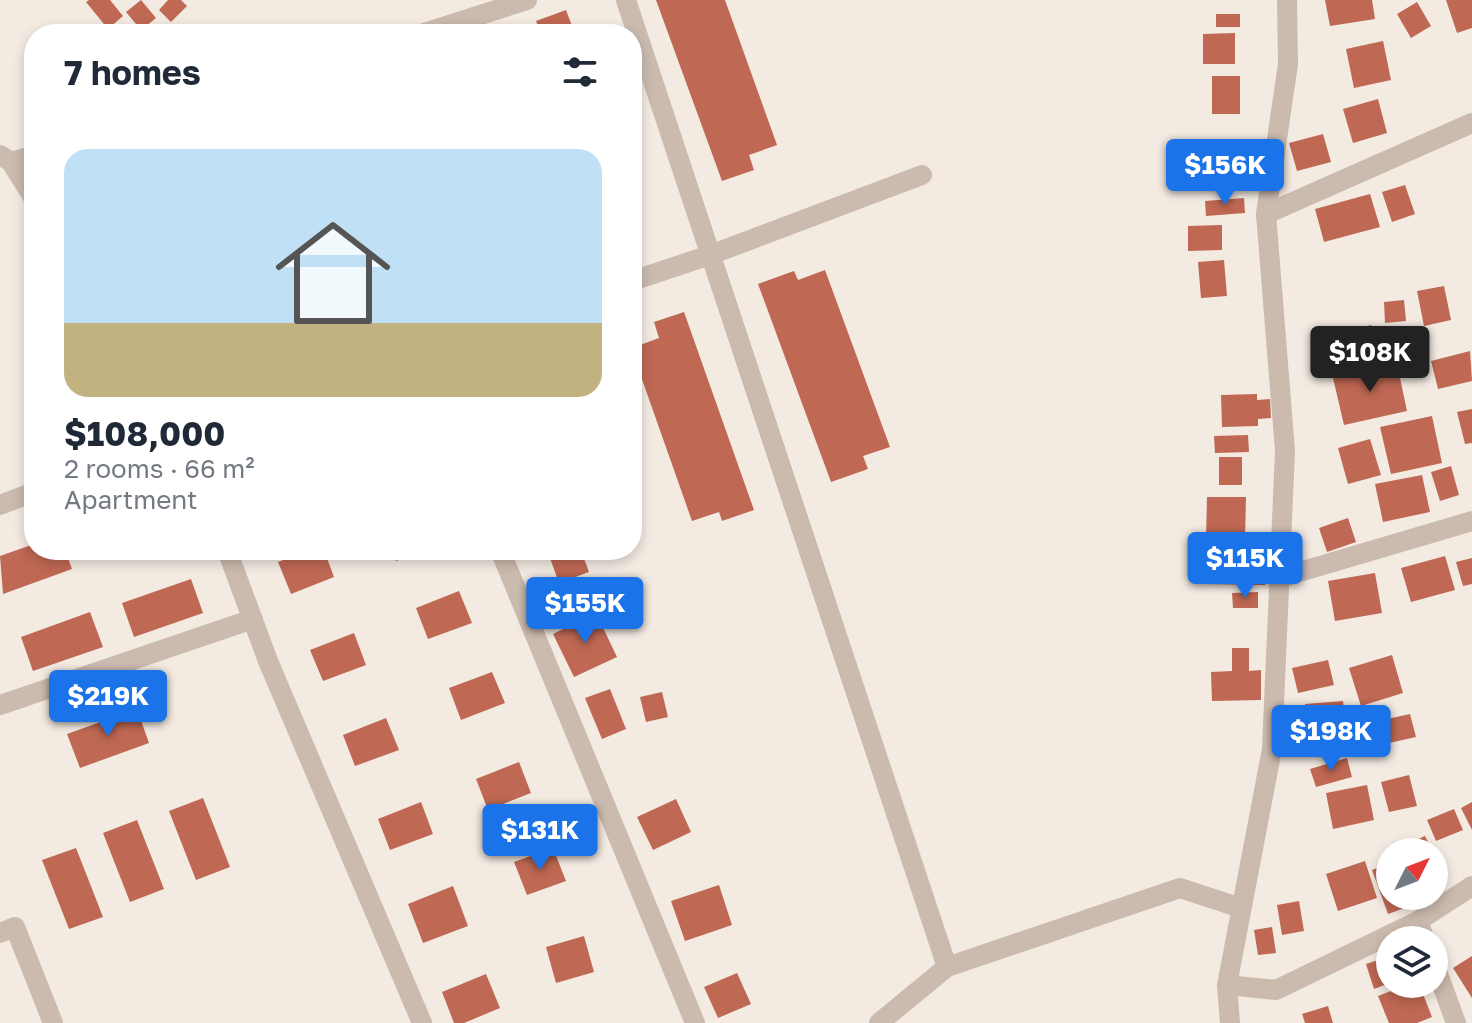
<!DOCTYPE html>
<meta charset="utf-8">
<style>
body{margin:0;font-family:"Golos Text",sans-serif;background:#f2f2f3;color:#1f2937;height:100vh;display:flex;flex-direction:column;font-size:30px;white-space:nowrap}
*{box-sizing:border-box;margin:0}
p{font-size:26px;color:#747a83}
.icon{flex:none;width:44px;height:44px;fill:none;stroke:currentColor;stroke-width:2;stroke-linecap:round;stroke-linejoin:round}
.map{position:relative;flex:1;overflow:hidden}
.drawer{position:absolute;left:24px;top:24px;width:618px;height:536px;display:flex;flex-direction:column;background:#fff;border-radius:32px;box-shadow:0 4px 12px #0003}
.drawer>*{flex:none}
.needle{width:52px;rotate:48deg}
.buttons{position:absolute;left:1376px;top:838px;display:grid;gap:16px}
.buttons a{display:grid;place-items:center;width:72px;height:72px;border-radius:50%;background:#fff;box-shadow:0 4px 12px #0003;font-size:40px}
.price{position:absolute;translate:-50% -68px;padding:0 18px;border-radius:8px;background:#1a73e8;color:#fff;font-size:26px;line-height:52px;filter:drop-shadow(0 2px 4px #0008)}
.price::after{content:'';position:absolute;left:50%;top:48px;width:24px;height:18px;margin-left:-12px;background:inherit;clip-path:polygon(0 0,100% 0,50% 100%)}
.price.active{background:#222;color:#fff}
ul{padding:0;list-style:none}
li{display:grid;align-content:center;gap:16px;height:424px;padding:0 40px}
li+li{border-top:2px solid #e0e1e3}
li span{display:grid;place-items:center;height:248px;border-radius:24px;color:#555}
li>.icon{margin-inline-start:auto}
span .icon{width:144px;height:144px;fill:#fffc;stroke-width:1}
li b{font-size:34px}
h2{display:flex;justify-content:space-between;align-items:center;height:96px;padding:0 40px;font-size:34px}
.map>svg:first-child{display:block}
</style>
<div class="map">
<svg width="1472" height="1023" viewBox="0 0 1472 1023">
<rect width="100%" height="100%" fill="#f3eae2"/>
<path fill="#bf6853" d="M 89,0 L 110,0 L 123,16 L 108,29 L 86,2 Z
M 141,0 L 156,18 L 141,30 L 126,12 Z
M 168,0 L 181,0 L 187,6 L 171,22 L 159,10 Z
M 656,0 L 725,0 L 777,145 L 749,155 L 754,170 L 722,181 Z
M 1325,0 L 1372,0 L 1375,19 L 1330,26 Z
M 1446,0 L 1472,0 L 1472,28 L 1457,33 Z
M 1417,2 L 1431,26 L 1411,38 L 1397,14 Z
M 566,10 L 575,34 L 541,34 L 536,21 Z
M 1216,14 L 1240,14 L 1240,27 L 1216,27 Z
M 1235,33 L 1235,64 L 1203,64 L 1203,34 Z
M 1383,41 L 1391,80 L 1354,88 L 1346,49 Z
M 1212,76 L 1240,76 L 1240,114 L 1212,114 Z
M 1378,99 L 1387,133 L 1353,143 L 1343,109 Z
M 1323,134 L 1331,162 L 1297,171 L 1289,143 Z
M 1220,145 L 1222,185 L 1180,188 L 1177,147 Z
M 1405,185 L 1415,214 L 1392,222 L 1382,192 Z
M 1370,194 L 1380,227 L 1324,242 L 1315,209 Z
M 1244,198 L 1245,213 L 1206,216 L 1205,201 Z
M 1222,225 L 1222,250 L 1188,251 L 1188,226 Z
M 1224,260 L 1227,296 L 1201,298 L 1198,262 Z
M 825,270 L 890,447 L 863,456 L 868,469 L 831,482 L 758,284 L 794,271 L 798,280 Z
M 1444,286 L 1451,320 L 1424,326 L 1417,291 Z
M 1404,300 L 1406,321 L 1385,323 L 1384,302 Z
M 684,312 L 754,510 L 722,521 L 719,512 L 692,521 L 632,351 L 632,348 L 659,338 L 654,322 Z
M 1371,325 L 1382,362 L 1339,374 L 1328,337 Z
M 1470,351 L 1472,381 L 1438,389 L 1431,361 Z
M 1397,364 L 1407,411 L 1344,425 L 1333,378 Z
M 1257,394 L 1257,400 L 1270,399 L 1271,418 L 1258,419 L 1258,426 L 1222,427 L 1221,395 Z
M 1472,409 L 1472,443 L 1465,444 L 1457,412 Z
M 1432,416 L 1442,463 L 1391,474 L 1380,427 Z
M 1248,435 L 1249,452 L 1215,453 L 1214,436 Z
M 1370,439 L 1381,475 L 1348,484 L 1338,448 Z
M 1219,457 L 1242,457 L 1242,485 L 1219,485 Z
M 1451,466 L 1459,495 L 1440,501 L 1431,472 Z
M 1422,475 L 1430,512 L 1383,522 L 1375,484 Z
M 1207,497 L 1246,497 L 1245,539 L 1206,538 Z
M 1348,518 L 1356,542 L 1327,552 L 1319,528 Z
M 34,544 L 34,550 L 65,550 L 72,569 L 3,594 L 0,556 Z
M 100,550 L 130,550 L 103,560 Z
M 310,550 L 324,550 L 334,577 L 291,594 L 278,562 Z
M 391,550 L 423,550 L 396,561 Z
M 547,550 L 600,550 L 583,556 L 589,572 L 559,583 Z
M 1208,551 L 1265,552 L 1265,585 L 1207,584 Z
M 1445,556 L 1455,590 L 1411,602 L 1401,568 Z
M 1472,558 L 1472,584 L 1463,586 L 1456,562 Z
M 1375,573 L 1382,613 L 1335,621 L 1328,581 Z
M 191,579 L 203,613 L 134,637 L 122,603 Z
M 459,591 L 472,623 L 428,639 L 416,608 Z
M 1258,592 L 1258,608 L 1233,608 L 1232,593 Z
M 90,612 L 103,647 L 33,671 L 21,637 Z
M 596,613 L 617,657 L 574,677 L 553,634 Z
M 354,633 L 366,665 L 323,681 L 310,650 Z
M 1232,648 L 1249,648 L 1249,671 L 1261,670 L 1261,700 L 1212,701 L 1211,672 L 1232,671 Z
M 1392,655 L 1403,693 L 1361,706 L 1349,668 Z
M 1328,660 L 1334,685 L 1298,693 L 1292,668 Z
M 492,672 L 505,703 L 461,720 L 449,688 Z
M 610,689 L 626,729 L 602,739 L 585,698 Z
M 662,692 L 668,717 L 646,722 L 640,697 Z
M 1343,701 L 1346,725 L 1307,729 L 1305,704 Z
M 137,709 L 149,743 L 80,768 L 67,734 Z
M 1410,714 L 1416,737 L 1389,743 L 1383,720 Z
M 386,718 L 399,750 L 355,766 L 343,735 Z
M 1347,758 L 1352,777 L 1316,787 L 1310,769 Z
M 519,762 L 531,793 L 488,810 L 476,779 Z
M 1409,775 L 1417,806 L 1389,812 L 1381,782 Z
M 1367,785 L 1374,820 L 1333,829 L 1326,793 Z
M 203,798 L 230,867 L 196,880 L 169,811 Z
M 676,799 L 691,832 L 653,850 L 637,817 Z
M 421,802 L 433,834 L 390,850 L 378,819 Z
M 1472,802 L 1472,830 L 1461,808 Z
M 1454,809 L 1463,830 L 1436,841 L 1427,820 Z
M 137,820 L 164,889 L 130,902 L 103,833 Z
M 1425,836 L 1433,852 L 1409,852 L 1406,845 Z
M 76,848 L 103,917 L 69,929 L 42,860 Z
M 553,848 L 566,881 L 527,895 L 514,862 Z
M 1365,861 L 1377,898 L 1338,911 L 1326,874 Z
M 1390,863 L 1390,896 L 1414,896 L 1416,904 L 1388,914 L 1372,870 Z
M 719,885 L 732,925 L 685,941 L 671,901 Z
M 453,886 L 468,926 L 423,943 L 408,904 Z
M 1299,901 L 1304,931 L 1282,935 L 1277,905 Z
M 1272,927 L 1276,953 L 1258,955 L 1254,930 Z
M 584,936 L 594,972 L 556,983 L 546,947 Z
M 1390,956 L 1390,983 L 1374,989 L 1366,964 Z
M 1472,956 L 1472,998 L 1453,968 Z
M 737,973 L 751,1004 L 718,1018 L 704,987 Z
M 486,974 L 500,1008 L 464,1023 L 454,1023 L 442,992 Z
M 1409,984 L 1419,984 L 1432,1017 L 1417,1023 L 1389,1023 L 1378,996 Z
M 1328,1006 L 1333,1023 L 1305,1023 L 1302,1014 Z"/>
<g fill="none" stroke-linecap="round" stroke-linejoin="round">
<path stroke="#cbbaae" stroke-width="20" d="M 626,0 L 947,967
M 421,34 L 527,0
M 0,155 L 11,162 L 34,199
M 11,162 L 34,155
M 1266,214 L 1472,123
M 632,281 L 710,255 L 922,175
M 0,505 L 34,492
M 227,550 L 268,661 L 422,1023
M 500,550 L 695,1023
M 1279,578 L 1472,521
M 0,705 L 253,619
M 1418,921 L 1472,886
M 0,933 L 15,927 L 53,1023
M 1434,963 L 1456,1023
M 1227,985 L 1276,990 L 1418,921 L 1425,940
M 879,1023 L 947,967 L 1180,888 L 1241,908
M 1230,1023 L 1227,985 L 1272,749 L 1285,451 L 1266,214 L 1288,64 L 1287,0"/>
</g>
</svg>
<div class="buttons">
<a><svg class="needle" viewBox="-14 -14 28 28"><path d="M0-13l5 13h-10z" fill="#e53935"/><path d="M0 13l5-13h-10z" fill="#747a83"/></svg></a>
<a><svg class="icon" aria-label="layers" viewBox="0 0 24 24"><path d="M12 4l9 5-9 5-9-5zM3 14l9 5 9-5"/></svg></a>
</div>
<b class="price" style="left:1225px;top:207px">$156K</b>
<b class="price active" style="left:1370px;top:394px">$108K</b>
<b class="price" style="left:1245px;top:600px">$115K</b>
<b class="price" style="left:585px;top:645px">$155K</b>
<b class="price" style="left:108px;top:738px">$219K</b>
<b class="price" style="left:1331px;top:773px">$198K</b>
<b class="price" style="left:540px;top:872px">$131K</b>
<section class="drawer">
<h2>7 homes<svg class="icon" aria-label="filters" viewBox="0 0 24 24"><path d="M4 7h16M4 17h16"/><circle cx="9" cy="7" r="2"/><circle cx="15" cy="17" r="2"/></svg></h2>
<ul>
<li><span style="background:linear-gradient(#bfe0f5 70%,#c2b280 0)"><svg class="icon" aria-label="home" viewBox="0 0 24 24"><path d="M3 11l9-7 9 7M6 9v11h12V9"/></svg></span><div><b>$108,000</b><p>2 rooms · 66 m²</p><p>Apartment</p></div></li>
</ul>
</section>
</div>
